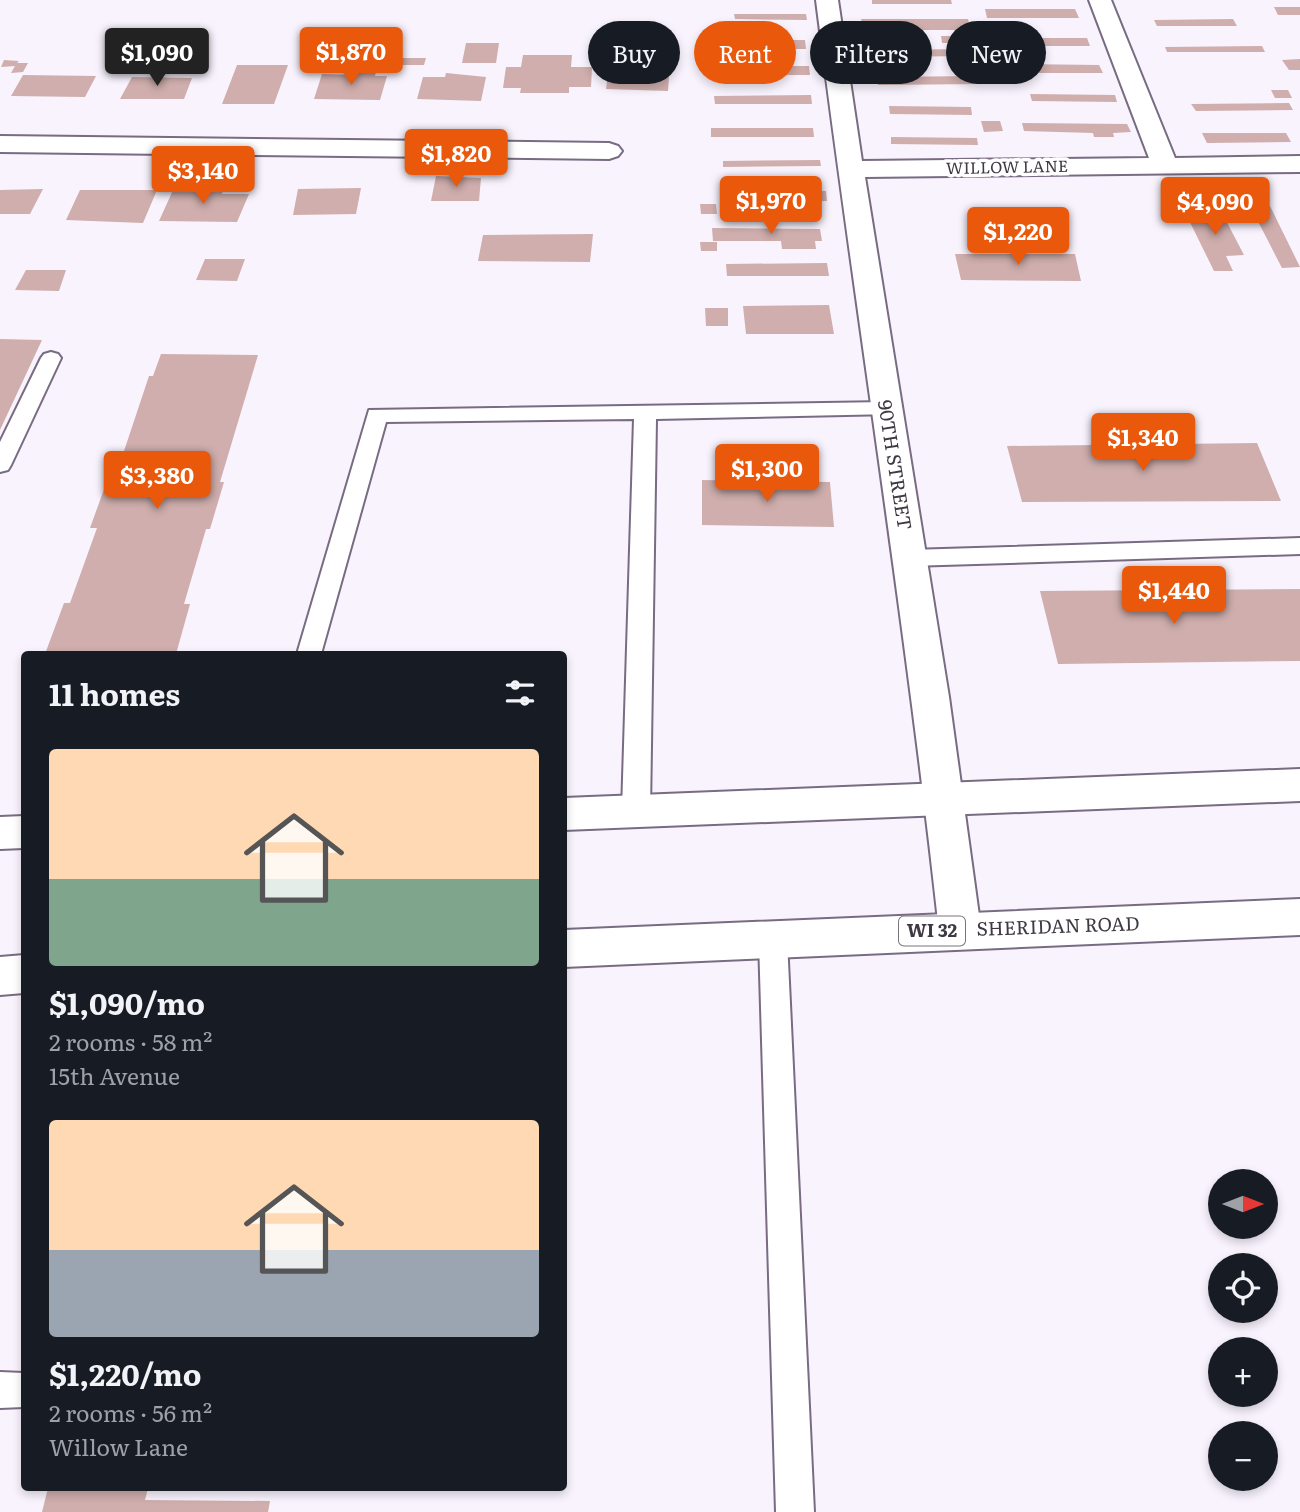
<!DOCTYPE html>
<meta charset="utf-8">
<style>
body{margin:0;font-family:Literata,serif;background:#242831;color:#f1f3f6;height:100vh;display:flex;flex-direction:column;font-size:26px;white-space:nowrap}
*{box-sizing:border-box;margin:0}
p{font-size:23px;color:#9ea1a6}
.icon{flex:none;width:38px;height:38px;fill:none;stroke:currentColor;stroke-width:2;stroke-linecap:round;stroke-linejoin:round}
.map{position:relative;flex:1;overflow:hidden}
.details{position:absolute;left:21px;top:651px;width:546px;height:840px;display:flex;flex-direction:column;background:#171b24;border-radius:7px;box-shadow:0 4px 10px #0003}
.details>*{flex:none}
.guide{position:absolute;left:588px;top:21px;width:606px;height:63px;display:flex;gap:14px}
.needle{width:46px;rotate:90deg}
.buttons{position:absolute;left:1208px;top:1169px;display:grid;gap:14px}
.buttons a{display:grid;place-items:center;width:70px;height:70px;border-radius:50%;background:#171b24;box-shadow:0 4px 10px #0003;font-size:35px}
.price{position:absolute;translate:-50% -60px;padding:0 16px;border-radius:7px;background:#ea580c;color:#fff;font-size:23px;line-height:46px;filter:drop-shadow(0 2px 4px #0008)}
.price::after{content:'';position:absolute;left:50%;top:42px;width:21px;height:16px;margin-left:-10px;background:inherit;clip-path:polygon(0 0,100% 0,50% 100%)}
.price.current{background:#222;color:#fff}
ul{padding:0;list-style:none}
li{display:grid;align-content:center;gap:14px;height:371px;padding:0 28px}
li span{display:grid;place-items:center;height:217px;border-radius:7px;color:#555}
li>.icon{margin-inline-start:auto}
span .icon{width:126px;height:126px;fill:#fffc;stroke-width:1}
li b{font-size:30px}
h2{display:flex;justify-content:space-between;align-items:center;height:84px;padding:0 28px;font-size:30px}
.tag{padding:0 24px;border-radius:32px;background:#171b24;box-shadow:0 4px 10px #0003;font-size:24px;line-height:63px}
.tag.current{background:#ea580c;color:#fff}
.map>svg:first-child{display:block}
</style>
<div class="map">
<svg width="1300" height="1512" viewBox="0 0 1300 1512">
<rect width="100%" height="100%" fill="#f9f3fd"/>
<path fill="#cfaead" d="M 872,0 L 951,0 L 952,4 L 872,4 Z
M 1274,7 L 1300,7 L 1300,15 L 1278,15 Z
M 985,9 L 1075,9 L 1079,18 L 987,18 Z
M 734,14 L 806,14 L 807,20 L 735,19 Z
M 861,19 L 968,19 L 971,30 L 864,30 Z
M 1233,19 L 1237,26 L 1157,26 L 1154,20 Z
M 941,36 L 959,36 L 961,43 L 942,43 Z
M 995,38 L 1087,38 L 1090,46 L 1001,46 L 1004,52 L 993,52 L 991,46 L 998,46 Z
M 708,40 L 805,40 L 806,49 L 712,49 L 712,55 L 701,55 L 700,49 L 709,49 Z
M 466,43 L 499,43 L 496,63 L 462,63 Z
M 1262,46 L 1265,52 L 1167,52 L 1165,47 Z
M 970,49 L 972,56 L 876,57 L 874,50 Z
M 523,55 L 572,55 L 571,67 L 592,67 L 591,87 L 569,87 L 569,93 L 520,93 L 521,88 L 503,88 L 506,67 L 521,67 Z
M 394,58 L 426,58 L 424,65 L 392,65 Z
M 1300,59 L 1300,70 L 1289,70 L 1282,60 Z
M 4,60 L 19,61 L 17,63 L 28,63 L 23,72 L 11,73 L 15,66 L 1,67 Z
M 656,62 L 670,62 L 668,91 L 606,89 L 609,67 L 655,68 Z
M 1007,64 L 1099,65 L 1103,73 L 1009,73 Z
M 237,65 L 288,65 L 274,104 L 222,104 Z
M 725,66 L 809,66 L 810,75 L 725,75 Z
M 355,71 L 376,72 L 375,76 L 387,76 L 380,100 L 314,99 L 322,74 L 353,75 Z
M 446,73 L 486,77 L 481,101 L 417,99 L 423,77 L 445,77 Z
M 23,75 L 96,76 L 85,97 L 11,96 Z
M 979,76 L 981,84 L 878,85 L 876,77 Z
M 132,77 L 192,78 L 184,99 L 120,99 Z
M 1271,90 L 1288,90 L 1292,98 L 1275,98 Z
M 1030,94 L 1115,95 L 1117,102 L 1032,101 Z
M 811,95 L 812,104 L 715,104 L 714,96 Z
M 1289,103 L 1293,110 L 1196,111 L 1191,104 Z
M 889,106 L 971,107 L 972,115 L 890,114 Z
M 981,121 L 1000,121 L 1003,131 L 984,132 Z
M 1022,123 L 1127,124 L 1131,132 L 1113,133 L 1114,137 L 1094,137 L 1093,133 L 1024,131 Z
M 711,128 L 813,128 L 814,137 L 711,137 Z
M 1202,133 L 1286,133 L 1291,142 L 1207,143 Z
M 891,137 L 977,138 L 978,145 L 891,144 Z
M 820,160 L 821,166 L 723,167 L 723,161 Z
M 436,176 L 481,178 L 479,201 L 431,201 Z
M 174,188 L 224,188 L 222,194 L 249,194 L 237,222 L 159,221 Z
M 361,188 L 356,214 L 293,215 L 298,189 Z
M 43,189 L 30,214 L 0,214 L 0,190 Z
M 80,190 L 157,190 L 143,223 L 66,220 Z
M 725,191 L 826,191 L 827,201 L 726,202 Z
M 700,204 L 716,204 L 717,214 L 701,214 Z
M 1250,206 L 1270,206 L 1300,267 L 1282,268 Z
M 1220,209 L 1244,255 L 1226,256 L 1233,271 L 1214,271 L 1184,210 Z
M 712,228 L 820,229 L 822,241 L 815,241 L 816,249 L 782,249 L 781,241 L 713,241 Z
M 593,234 L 590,262 L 478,261 L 483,235 Z
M 700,242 L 717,242 L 717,251 L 701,251 Z
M 955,254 L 1075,254 L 1081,281 L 961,280 Z
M 205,259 L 245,259 L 237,281 L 196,280 Z
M 827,263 L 829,276 L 727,276 L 726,264 Z
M 26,270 L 66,270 L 59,291 L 15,290 Z
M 829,305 L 834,334 L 746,334 L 743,306 Z
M 705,308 L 728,308 L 728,326 L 706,326 Z
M 0,339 L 42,340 L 0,430 Z
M 161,354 L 258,355 L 220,482 L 224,482 L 210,529 L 206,529 L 184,604 L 190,604 L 176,654 L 45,654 L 64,603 L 70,603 L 97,528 L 90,528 L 107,481 L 114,481 L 149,376 L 153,376 Z
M 1257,443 L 1281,501 L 1022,502 L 1007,446 Z
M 702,480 L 830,482 L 834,527 L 702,525 Z
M 1300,589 L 1300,661 L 1058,664 L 1040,591 Z
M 48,1488 L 148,1488 L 145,1500 L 270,1501 L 268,1512 L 42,1512 Z"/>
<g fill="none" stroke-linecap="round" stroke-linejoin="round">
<defs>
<path id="lane" d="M 51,352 L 58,354 L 61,358 L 11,465 L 8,470 L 0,472 L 0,442 L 41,358 L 44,354 Z
M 886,402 L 894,404 L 897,409 L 894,414 L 656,419 L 650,811 L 646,819 L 636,822 L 626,819 L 622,811 L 634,419 L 386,422 L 321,654 L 297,654 L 369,410 Z
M 1300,538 L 1300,554 L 909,566 L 901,564 L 897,558 L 901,552 L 909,550 Z
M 773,927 L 783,931 L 787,940 L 814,1512 L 776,1512 L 759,940 L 763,931 Z
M 0,1372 L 24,1373 L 24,1407 L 0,1408 Z"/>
<path id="street" d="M 816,0 L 838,0 L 862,161 L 1149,158 L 1089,0 L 1111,0 L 1175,158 L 1300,156 L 1300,172 L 865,177 L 949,697 L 981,930 L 975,943 L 960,948 L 945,943 L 939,930 C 905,619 855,309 816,0 Z
M 0,136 L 609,143 L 618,146 L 622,151 L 618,156 L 609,159 L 0,152 Z"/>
<path id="primary" d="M 1300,769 L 1300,801 L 564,830 L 564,798 Z
M 24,816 L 24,848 L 0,849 L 0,817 Z
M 1300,899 L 1300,935 L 564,967 L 564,930 Z
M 24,955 L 24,993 L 0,995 L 0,957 Z"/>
</defs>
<use href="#lane" stroke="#786b82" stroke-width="4"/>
<use href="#street" stroke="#786b82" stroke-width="4"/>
<use href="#primary" stroke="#786b82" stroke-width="4"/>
<use href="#lane" fill="#fff" fill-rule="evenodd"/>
<use href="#street" fill="#fff" fill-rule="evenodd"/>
<use href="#primary" fill="#fff" fill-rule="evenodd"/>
</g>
<g text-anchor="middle" stroke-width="7" stroke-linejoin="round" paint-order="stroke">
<g font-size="16" fill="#3f3943" stroke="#fff">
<text transform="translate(1007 167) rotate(-1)" y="6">WILLOW LANE</text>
</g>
<rect fill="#fff" stroke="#79747b" stroke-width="2" x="899" y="916.5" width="66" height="29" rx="5"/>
<g font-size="18" font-weight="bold" fill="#3f3943">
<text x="932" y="937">WI 32</text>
</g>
<g font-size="19" fill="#3f3943" stroke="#fff">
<text transform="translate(895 465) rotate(81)" y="7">90TH STREET</text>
<text transform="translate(1058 926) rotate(-2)" y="7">SHERIDAN ROAD</text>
</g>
</g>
</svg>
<div class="buttons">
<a><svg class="needle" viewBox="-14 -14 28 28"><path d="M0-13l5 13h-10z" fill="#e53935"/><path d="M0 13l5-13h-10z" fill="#9ea1a6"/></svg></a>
<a><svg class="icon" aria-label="locate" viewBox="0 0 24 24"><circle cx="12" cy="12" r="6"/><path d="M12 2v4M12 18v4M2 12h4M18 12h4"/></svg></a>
<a>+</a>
<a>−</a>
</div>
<b class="price" style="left:351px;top:87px">$1,870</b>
<b class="price current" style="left:157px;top:88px">$1,090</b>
<b class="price" style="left:456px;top:189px">$1,820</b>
<b class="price" style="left:203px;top:206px">$3,140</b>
<b class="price" style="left:771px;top:236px">$1,970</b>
<b class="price" style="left:1215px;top:237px">$4,090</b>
<b class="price" style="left:1018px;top:267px">$1,220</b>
<b class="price" style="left:1143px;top:473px">$1,340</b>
<b class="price" style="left:767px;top:504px">$1,300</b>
<b class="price" style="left:157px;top:511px">$3,380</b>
<b class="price" style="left:1174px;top:626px">$1,440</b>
<div class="guide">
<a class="tag">Buy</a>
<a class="tag current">Rent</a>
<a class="tag">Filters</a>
<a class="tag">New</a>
</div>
<section class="details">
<h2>11 homes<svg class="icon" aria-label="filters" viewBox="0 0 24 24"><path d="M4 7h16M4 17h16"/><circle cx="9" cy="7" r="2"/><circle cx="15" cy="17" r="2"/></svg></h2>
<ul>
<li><span style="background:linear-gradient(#ffd9b3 60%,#7fa58c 0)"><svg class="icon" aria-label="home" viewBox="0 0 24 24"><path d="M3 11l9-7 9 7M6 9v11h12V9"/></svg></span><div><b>$1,090/mo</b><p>2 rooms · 58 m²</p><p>15th Avenue</p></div></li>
<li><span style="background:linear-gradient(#ffd9b3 60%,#9aa5b1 0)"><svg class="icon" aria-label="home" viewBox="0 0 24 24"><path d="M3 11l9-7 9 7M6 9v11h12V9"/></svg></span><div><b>$1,220/mo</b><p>2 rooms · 56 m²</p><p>Willow Lane</p></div></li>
</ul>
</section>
</div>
